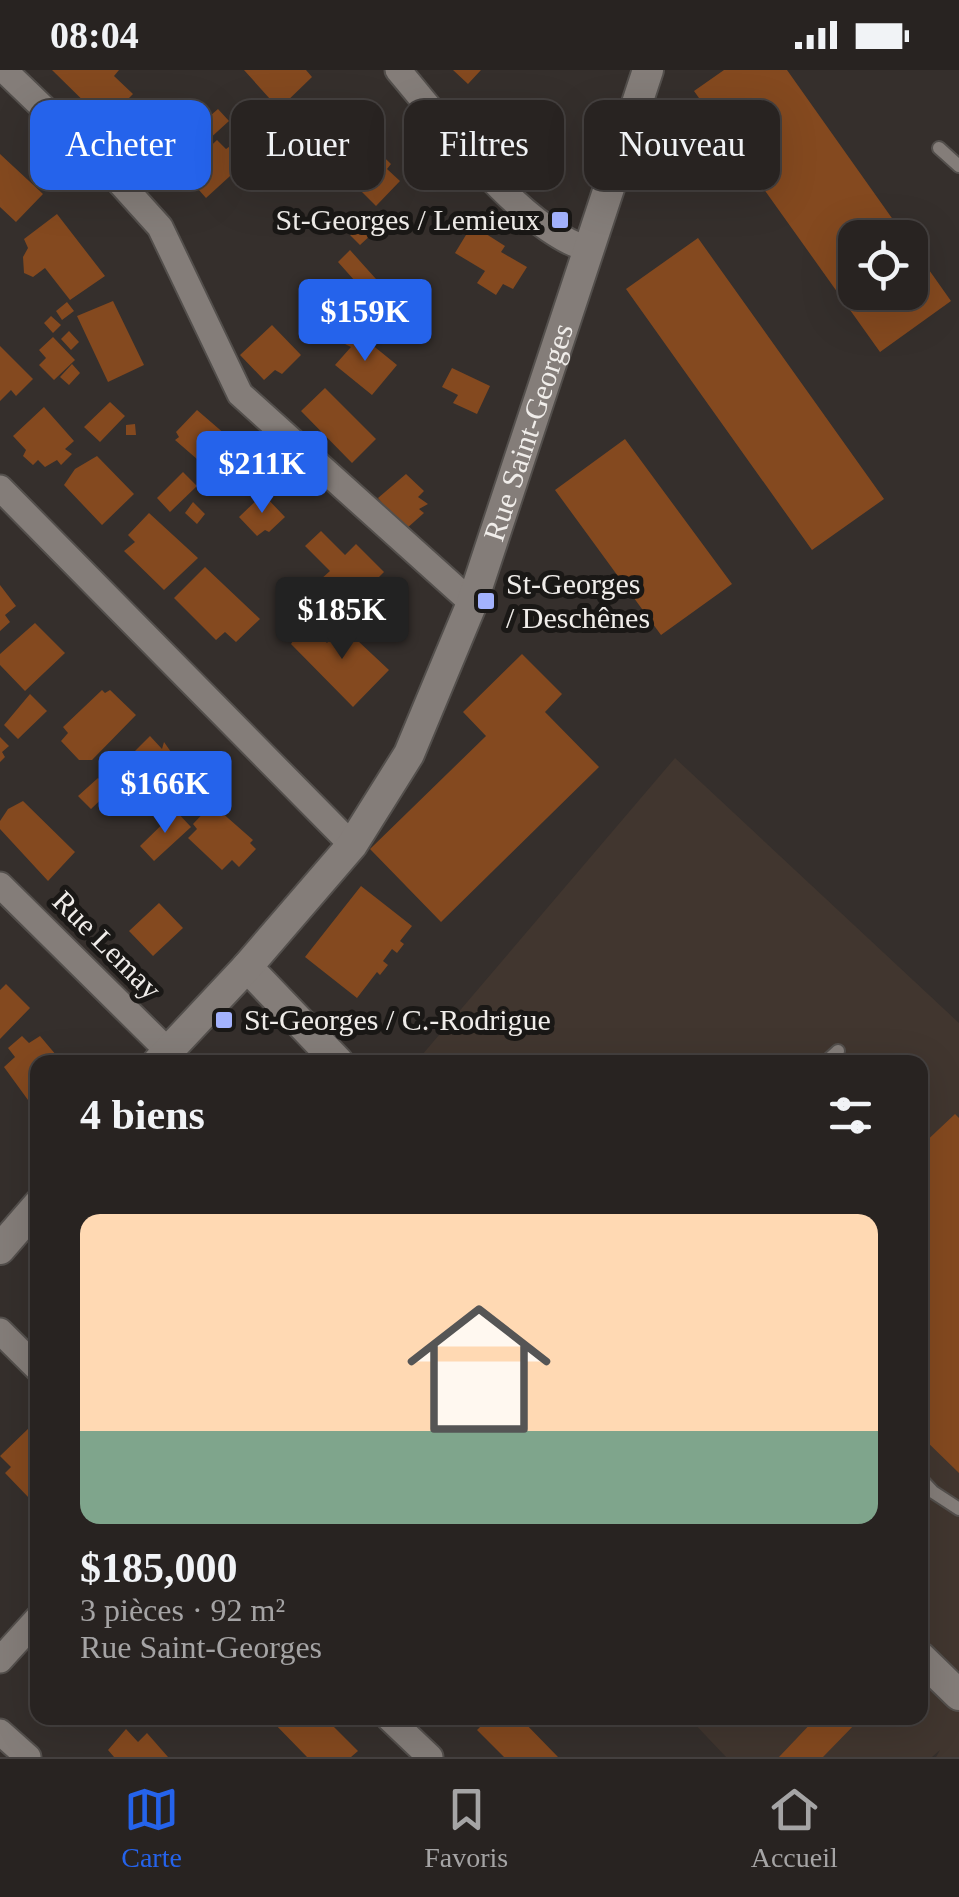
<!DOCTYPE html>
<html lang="fr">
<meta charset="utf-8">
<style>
body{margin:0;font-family:"Times New Roman",serif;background:#302b2a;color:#f1f3f6;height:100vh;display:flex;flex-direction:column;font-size:38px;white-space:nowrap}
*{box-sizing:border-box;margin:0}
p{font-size:32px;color:#a5a4a5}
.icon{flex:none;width:55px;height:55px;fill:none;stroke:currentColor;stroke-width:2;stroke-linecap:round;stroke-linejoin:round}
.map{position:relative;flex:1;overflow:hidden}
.side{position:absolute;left:30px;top:985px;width:898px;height:670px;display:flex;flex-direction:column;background:#282321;border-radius:20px;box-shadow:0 10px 40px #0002,0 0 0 2px #44403f}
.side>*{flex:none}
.hud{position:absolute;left:30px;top:30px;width:900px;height:90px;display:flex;gap:20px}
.buttons{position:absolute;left:838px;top:150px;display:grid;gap:20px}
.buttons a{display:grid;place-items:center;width:90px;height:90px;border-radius:20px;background:#282321;box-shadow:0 10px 40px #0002,0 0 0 2px #44403f;font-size:50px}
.price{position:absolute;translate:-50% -85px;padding:0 22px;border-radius:10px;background:#2563eb;color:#fff;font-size:32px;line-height:65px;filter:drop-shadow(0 2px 5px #0008)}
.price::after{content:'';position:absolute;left:50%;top:60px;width:30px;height:22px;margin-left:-15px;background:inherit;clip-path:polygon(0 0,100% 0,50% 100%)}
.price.current{background:#222;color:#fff}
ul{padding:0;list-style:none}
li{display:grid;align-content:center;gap:20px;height:530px;padding:0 50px}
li+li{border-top:2px solid #44403f}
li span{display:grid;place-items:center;height:310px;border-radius:20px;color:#555}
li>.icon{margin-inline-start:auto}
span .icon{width:180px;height:180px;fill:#fffc;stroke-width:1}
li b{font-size:42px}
h2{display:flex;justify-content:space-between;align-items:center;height:120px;padding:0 50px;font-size:42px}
.chip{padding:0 35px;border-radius:20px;background:#282321;box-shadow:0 10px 40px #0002,0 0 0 2px #44403f;font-size:35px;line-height:90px}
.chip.current{background:#2563eb;color:#fff}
.status{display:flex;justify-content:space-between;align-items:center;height:70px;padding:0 50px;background:#282321;direction:ltr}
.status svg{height:28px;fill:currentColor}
.dock{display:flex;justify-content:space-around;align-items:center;height:140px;border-top:2px solid #44403f;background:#282321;font-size:28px;color:#a5a4a5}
.dock a{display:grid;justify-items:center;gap:5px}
.dock .current{color:#2563eb}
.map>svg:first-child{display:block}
</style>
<div class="status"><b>08:04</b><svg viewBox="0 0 49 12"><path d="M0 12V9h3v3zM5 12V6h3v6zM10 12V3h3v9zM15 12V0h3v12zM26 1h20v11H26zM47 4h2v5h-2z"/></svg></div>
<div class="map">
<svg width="959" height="1687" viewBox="0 0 959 1687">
<rect width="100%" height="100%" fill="#352f2c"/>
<path fill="#41362f" d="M 675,688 L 959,953 L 959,1687 L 936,1687 L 940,1680 L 932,1687 L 726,1687 L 689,1648 L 920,1648 L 920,992 L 416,992 Z"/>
<path fill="#84491f" d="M 52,0 L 119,0 L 114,6 L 133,24 L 105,52 Z
M 244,0 L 306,0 L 312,7 L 279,39 Z
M 453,0 L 481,0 L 468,14 Z
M 724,0 L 787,0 L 906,168 L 855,168 L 855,222 L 910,222 L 910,173 L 951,231 L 880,282 L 694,21 Z
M 268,30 L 277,38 L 268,47 L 259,39 Z
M 218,39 L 229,51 L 207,71 L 195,59 Z
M 510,49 L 561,78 L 540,116 L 508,99 L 520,77 L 500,66 Z
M 353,57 L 391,94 L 387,99 L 400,111 L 376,136 L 325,85 Z
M 217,70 L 226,79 L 233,74 L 240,81 L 233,87 L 241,96 L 206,128 L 183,102 Z
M 0,84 L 43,124 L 16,152 L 0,137 Z
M 57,144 L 105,206 L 70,230 L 45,198 L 33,207 L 24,203 L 23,187 L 28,178 L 24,169 Z
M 363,153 L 373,163 L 360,175 L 350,165 Z
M 472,155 L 505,176 L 501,182 L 527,197 L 513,219 L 503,214 L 496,225 L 477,213 L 485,201 L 455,183 Z
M 698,168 L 884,429 L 812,480 L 626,219 Z
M 350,180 L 376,209 L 363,220 L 338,192 Z
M 113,231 L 144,295 L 108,312 L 77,246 Z
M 67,232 L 74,241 L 62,250 L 56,241 Z
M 51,246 L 61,255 L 53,263 L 44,253 Z
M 272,255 L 301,285 L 282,304 L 275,300 L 264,310 L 240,285 Z
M 69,261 L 79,272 L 71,280 L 61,269 Z
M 355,261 L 397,295 L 372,325 L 335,295 L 351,277 L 345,274 Z
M 53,267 L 75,290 L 54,310 L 39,295 L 46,288 L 39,280 Z
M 0,276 L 33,309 L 16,326 L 11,320 L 0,331 Z
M 72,294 L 80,303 L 69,315 L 60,307 Z
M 452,298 L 490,316 L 477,344 L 453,333 L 458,325 L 442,317 Z
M 325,318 L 376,369 L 352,393 L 301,341 Z
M 110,332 L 125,346 L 100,372 L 84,357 Z
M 44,337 L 74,371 L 65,379 L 72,384 L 61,395 L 57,390 L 45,397 L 38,390 L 33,395 L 23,386 L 26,380 L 13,366 Z
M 197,340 L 255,390 L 227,415 L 175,370 L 179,367 L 176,362 Z
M 135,354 L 136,365 L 126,365 L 126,355 Z
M 625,369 L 732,514 L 661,565 L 555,420 Z
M 97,386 L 134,424 L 102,455 L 64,415 L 75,399 Z
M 183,402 L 197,416 L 170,442 L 157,428 Z
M 406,404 L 424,421 L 418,427 L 428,434 L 419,439 L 424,443 L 406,459 L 382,443 L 387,439 L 378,428 Z
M 263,424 L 285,447 L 269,462 L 265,460 L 257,466 L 239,447 Z
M 193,432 L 205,444 L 197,454 L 185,443 Z
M 149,443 L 198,488 L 164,520 L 124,481 L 135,472 L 128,465 Z
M 321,461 L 345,485 L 356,474 L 384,502 L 348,538 L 320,510 L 330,501 L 305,476 Z
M 205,497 L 260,549 L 236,572 L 225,562 L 216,570 L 174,528 Z
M 289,508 L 300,518 L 290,527 L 279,516 Z
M 0,515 L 16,536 L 5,545 L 10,552 L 0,561 Z
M 35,553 L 65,583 L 25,621 L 0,595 L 0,584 Z
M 342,556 L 389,600 L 353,637 L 291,574 L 298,563 L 310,557 L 327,573 Z
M 522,584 L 562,624 L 545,642 L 599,697 L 441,852 L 370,779 L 486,666 L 463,642 Z
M 102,620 L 105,623 L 110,620 L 136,645 L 92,690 L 79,690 L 61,671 L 68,663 L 63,657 Z
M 30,624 L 47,641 L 18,669 L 4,655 Z
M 150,666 L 162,679 L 164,672 L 183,699 L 149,733 L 115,701 Z
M 0,667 L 9,676 L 2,682 L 5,687 L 0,692 Z
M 98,708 L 111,720 L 91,739 L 78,726 Z
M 23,731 L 75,782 L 48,811 L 0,759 L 0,751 L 8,739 Z
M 212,734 L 253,770 L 250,773 L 256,779 L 239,797 L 232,790 L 222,800 L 188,768 L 197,759 L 193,754 Z
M 176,741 L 191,757 L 154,791 L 140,776 Z
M 361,816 L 412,856 L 400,871 L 404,874 L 397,883 L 392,879 L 383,891 L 388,895 L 380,905 L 377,902 L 357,928 L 305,887 Z
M 159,833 L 183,858 L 153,886 L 129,861 Z
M 6,914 L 30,938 L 0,969 L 0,920 Z
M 22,966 L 29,973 L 40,966 L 62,992 L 38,992 L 38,1021 L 28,1030 L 4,997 L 15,987 L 8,978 Z
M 955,1044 L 959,1048 L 959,1403 L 920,1365 L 920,1077 Z
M 30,1357 L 38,1365 L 38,1421 L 30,1429 L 5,1403 L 11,1397 L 0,1386 Z
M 269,1648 L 325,1648 L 358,1681 L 351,1687 L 307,1687 Z
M 489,1648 L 520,1648 L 558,1687 L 504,1687 L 477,1660 Z
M 816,1648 L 859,1650 L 823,1687 L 779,1687 Z
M 126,1659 L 138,1672 L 147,1663 L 168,1687 L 114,1687 L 108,1680 Z"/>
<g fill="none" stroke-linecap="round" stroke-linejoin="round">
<defs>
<path id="lane" d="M 939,78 L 959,96
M 826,992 L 838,981
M 920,1408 L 933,1422 L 959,1439"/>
<path id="street" d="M 4,0 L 114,106 L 160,157 L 240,324 L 472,533
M 398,0 C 443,53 522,160 588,179
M 0,418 L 352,775
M 0,815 L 168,981
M 0,1261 L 38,1299
M 0,1590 L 38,1548
M 389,1648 L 430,1687
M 0,1662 L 28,1687"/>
<g id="secondary">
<path d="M 247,897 L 338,992"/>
<path id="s1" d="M 158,992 L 247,897 L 352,775 L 409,684 L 472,533 L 648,0"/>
<path d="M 0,1179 L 38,1135"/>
<path d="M 920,1587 L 959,1625"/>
</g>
</defs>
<use href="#lane" stroke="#534f4c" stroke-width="16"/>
<use href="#street" stroke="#534f4c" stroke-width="29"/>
<use href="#secondary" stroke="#534f4c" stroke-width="34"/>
<use href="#lane" stroke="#847d79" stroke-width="12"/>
<use href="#street" stroke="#847d79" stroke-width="25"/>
<use href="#secondary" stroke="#847d79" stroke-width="30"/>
</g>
<g fill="#a3b2fd" stroke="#1a1816" stroke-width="4">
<rect x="550" y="140" width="20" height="20" rx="5"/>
<rect x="476" y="521" width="20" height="20" rx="5"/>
<rect x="214" y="940" width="20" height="20" rx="5"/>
</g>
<g text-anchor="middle" stroke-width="10" stroke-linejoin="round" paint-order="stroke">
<g font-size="30" fill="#f0edea" stroke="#1a1816" text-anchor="start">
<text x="540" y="160" text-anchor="end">St-Georges / Lemieux</text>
<text x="506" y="524">St-Georges<tspan x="506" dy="34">/ Deschênes</tspan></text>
<text x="244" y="960">St-Georges / C.-Rodrigue</text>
</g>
<g font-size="30" fill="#f0edea" stroke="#1a1816">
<text dy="10" stroke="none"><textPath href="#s1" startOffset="742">Rue Saint-Georges</textPath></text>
<text transform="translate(107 875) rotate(45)" y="10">Rue Lemay</text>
</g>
</g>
</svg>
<div class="buttons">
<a><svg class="icon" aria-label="locate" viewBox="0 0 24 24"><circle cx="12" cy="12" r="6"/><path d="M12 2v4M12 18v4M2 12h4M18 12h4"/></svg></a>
</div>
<b class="price" style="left:365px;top:294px">$159K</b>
<b class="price" style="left:262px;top:446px">$211K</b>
<b class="price current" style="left:342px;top:592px">$185K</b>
<b class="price" style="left:165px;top:766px">$166K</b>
<div class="hud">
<a class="chip current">Acheter</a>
<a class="chip">Louer</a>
<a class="chip">Filtres</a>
<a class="chip">Nouveau</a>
</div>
<section class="side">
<h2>4 biens<svg class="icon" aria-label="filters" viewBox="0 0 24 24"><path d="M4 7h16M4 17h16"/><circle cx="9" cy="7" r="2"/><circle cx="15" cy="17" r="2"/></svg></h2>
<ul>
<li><span style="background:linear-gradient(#ffd9b3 70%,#7fa58c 0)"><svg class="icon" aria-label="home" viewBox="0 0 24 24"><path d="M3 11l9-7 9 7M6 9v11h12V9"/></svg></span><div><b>$185,000</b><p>3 pièces · 92 m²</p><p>Rue Saint-Georges</p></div></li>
</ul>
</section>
</div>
<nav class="dock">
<a class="current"><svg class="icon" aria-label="map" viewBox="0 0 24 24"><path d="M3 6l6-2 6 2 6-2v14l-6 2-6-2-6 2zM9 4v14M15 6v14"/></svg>Carte</a>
<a><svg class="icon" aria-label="saved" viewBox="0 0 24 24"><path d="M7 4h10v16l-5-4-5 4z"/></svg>Favoris</a>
<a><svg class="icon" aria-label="home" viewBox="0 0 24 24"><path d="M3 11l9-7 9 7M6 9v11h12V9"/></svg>Accueil</a>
</nav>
